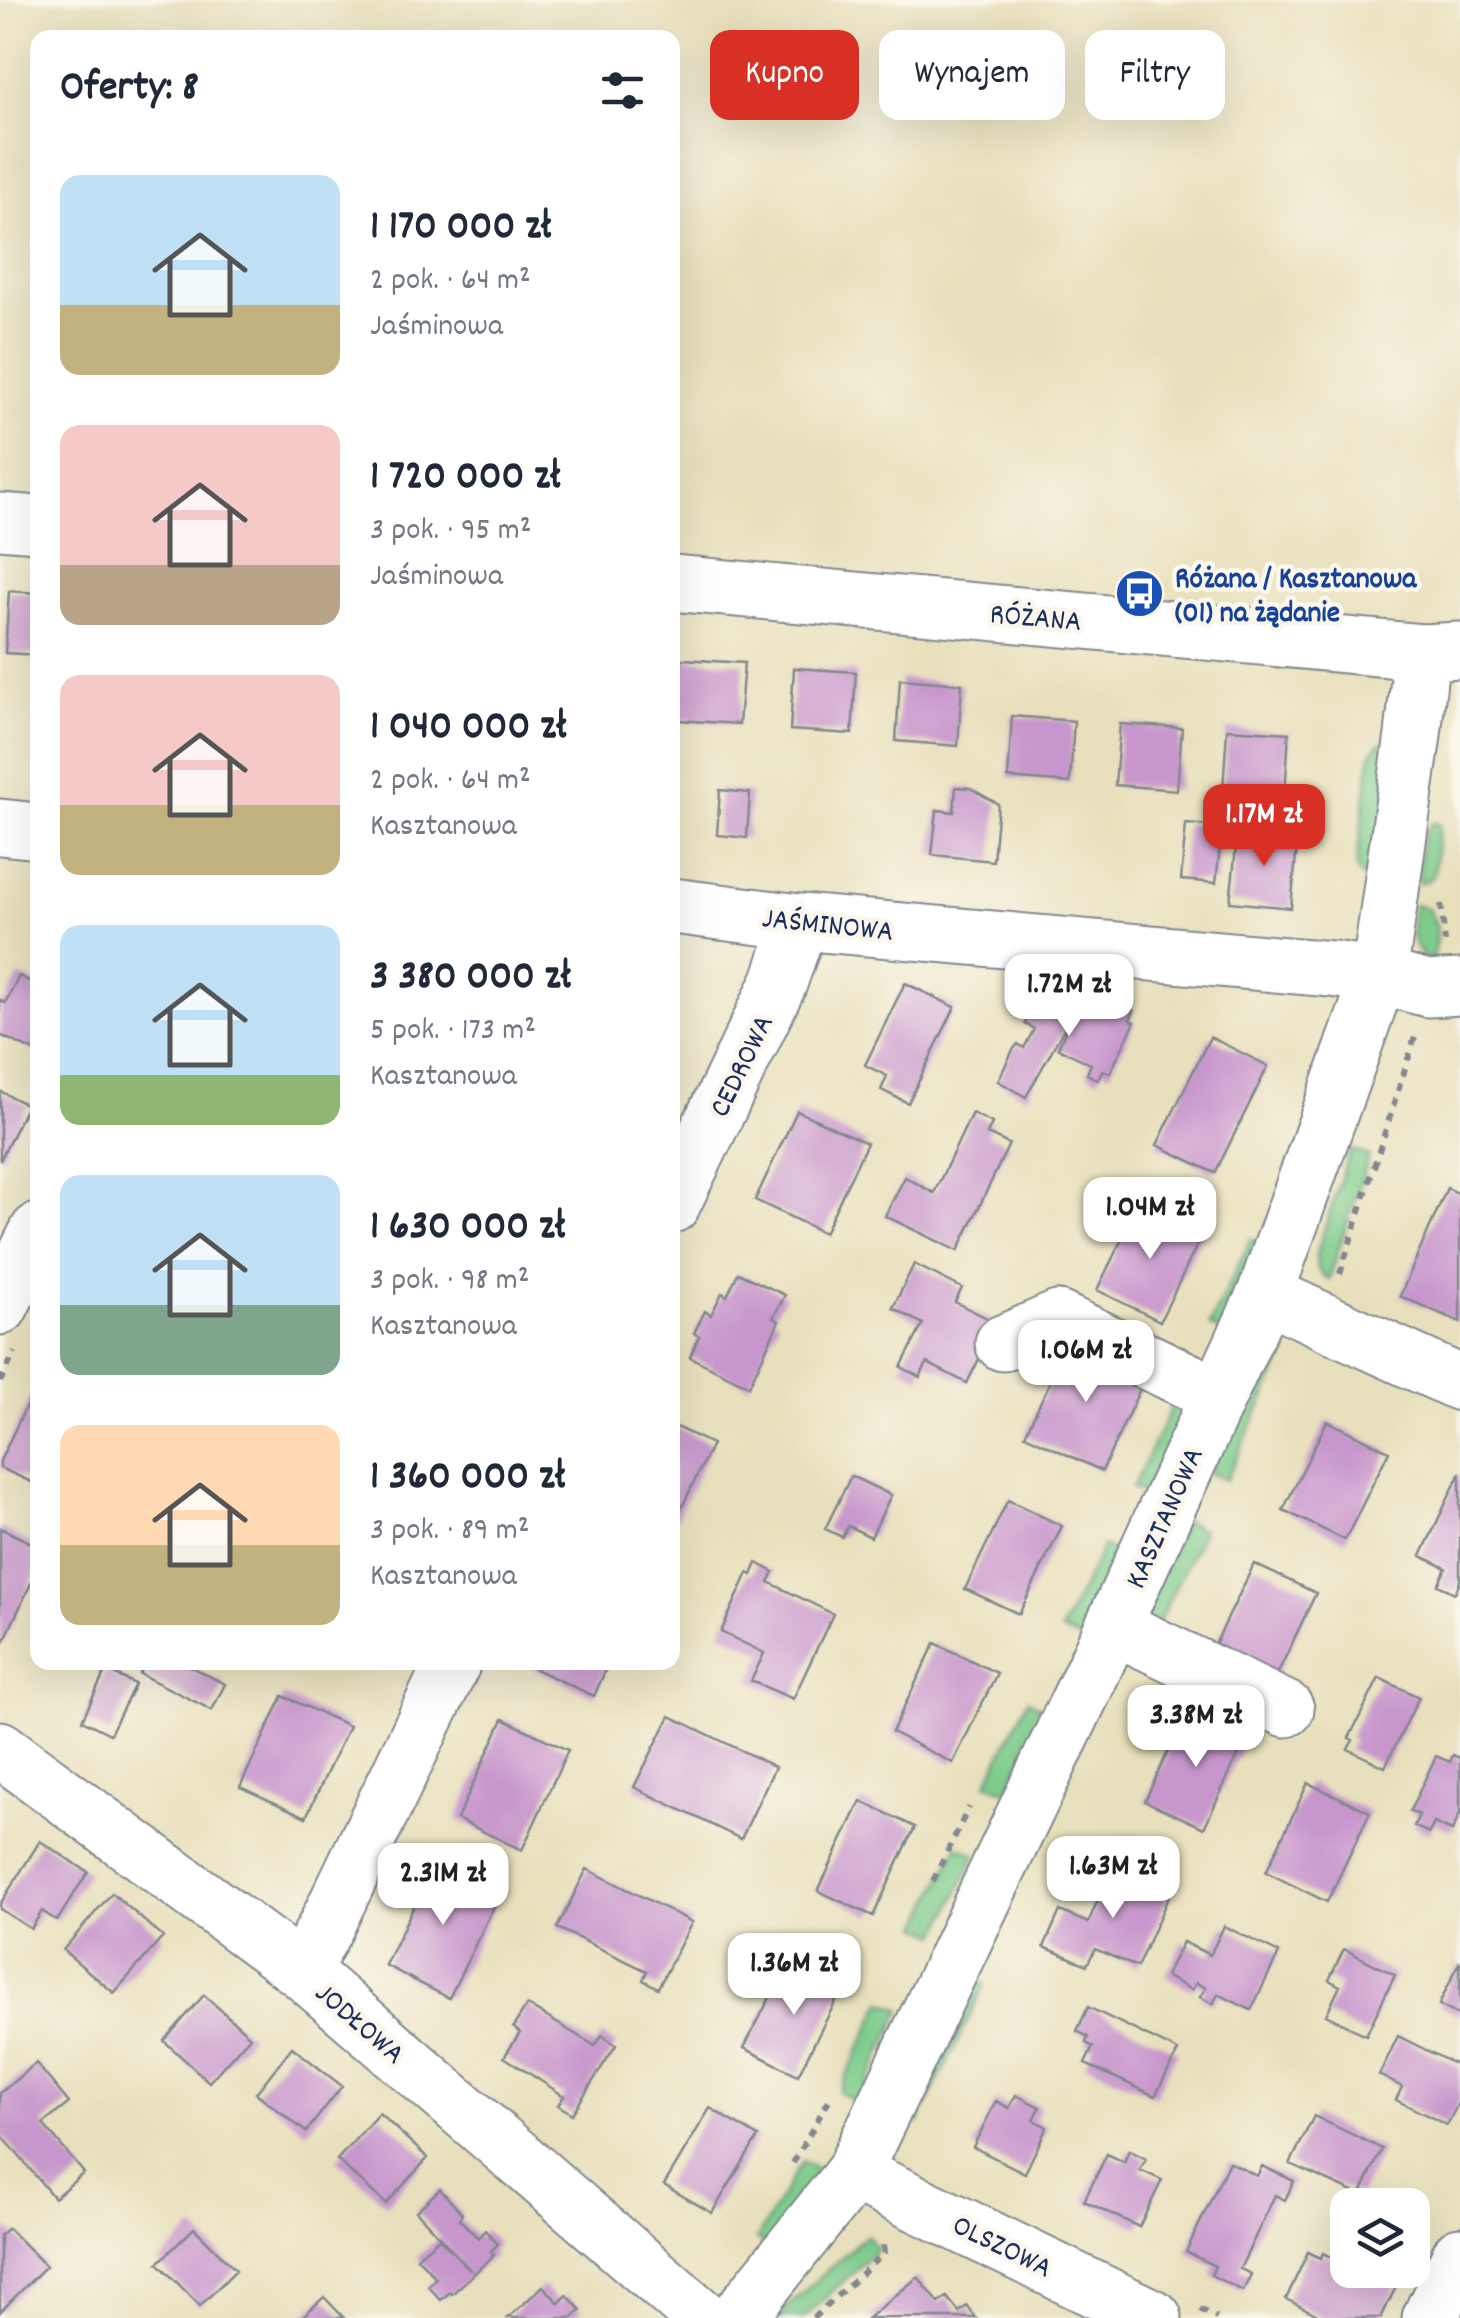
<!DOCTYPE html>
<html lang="pl">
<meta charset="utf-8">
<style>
body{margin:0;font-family:Dekko,sans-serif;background:#f2f2f3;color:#1f2937;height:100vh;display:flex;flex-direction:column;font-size:38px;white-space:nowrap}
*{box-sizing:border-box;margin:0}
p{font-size:32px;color:#747a83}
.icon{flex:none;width:55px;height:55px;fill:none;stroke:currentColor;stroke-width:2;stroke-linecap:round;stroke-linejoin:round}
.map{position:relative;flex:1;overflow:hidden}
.panel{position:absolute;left:30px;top:30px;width:650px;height:1640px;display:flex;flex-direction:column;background:#fff;border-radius:20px;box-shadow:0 10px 40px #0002}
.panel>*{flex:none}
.banner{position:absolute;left:710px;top:30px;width:600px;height:90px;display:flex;gap:20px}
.controls{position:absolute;left:1330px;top:2188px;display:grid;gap:20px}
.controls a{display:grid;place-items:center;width:100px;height:100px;border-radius:20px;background:#fff;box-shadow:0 10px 40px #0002;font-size:50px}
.price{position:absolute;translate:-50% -85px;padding:0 22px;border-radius:20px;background:#fff;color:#222;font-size:32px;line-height:65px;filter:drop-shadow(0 2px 5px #0008)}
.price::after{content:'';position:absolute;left:50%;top:60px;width:30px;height:22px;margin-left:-15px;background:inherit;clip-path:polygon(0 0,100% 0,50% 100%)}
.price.current{background:#d93025;color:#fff}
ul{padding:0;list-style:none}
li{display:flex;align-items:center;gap:30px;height:250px;padding:0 30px}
li span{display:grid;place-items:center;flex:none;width:280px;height:200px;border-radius:20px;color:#555}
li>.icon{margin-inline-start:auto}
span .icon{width:120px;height:120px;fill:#fffc;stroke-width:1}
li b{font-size:42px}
h2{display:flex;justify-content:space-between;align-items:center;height:120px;padding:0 30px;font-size:42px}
.pill{padding:0 35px;border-radius:20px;background:#fff;box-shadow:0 10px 40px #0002;font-size:35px;line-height:90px}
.pill.current{background:#d93025;color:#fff}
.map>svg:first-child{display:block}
</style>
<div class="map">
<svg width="1460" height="2318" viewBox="0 0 1460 2318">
<rect width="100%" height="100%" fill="#fbf7ec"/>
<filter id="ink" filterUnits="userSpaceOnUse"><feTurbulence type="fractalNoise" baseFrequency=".01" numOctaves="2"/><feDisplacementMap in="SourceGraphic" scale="20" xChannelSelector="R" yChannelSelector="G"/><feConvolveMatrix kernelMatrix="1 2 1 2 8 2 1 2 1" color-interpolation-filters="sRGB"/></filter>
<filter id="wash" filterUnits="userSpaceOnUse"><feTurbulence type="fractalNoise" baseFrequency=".0048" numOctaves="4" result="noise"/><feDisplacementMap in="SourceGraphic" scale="40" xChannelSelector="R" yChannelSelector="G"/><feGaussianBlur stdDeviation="2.25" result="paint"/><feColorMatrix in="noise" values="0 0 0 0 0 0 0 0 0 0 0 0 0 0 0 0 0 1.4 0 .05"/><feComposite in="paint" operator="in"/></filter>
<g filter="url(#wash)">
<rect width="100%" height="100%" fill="#e8e0bc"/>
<path fill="#7ecc8b" stroke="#4c7e74" stroke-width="2.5" d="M 1380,743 L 1394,743 L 1377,878 L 1361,877 L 1356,868 L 1371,754 Z
M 1434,822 L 1439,825 L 1434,874 L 1429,880 L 1418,883 C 1420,863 1417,834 1434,822 Z
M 1413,905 L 1428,908 L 1437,927 L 1433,963 C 1408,949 1411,930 1413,905 Z
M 1350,1150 L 1369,1156 L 1329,1280 C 1318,1274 1316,1267 1316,1255 Z
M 1251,1239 L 1265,1246 L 1226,1334 L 1209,1326 Z
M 1275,1350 L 1285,1355 L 1226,1480 L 1209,1473 L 1265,1360 Z
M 1181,1388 L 1195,1394 L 1149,1495 L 1132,1488 Z
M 1185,1521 L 1203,1530 L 1154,1631 L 1137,1623 Z
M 1103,1546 L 1119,1554 L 1079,1639 L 1061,1631 Z
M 1028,1700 L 1045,1709 L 1007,1791 L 987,1783 Z
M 958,1846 L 976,1855 L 938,1935 L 920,1926 Z
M 968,1976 L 985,1984 L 918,2123 L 902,2116 Z
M 883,2001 L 902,2009 L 858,2103 L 839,2092 Z
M 802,2161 L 821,2171 L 769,2247 L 757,2239 Z
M 866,2235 L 878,2249 L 804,2318 L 775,2318 Z"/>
<g id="blocks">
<path fill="#c796cc" d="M 9,591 L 38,593 L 38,655 L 5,653 Z
M 682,659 L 744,663 L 739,724 L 677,720 Z
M 794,668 L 856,672 L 852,734 L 790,730 Z
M 900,679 L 962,684 L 958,746 L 896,741 Z
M 1012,716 L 1074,721 L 1070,783 L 1008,778 Z
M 1120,724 L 1182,728 L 1177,790 L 1115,785 Z
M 1227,729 L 1289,733 L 1285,794 L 1223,790 Z
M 956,787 L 970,788 L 998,804 L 993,861 L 932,855 L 937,810 L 954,812 Z
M 720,790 L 750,793 L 747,838 L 717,835 Z
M 1186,824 L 1222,827 L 1216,883 L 1181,880 Z
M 1238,829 L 1298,835 L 1291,908 L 1230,902 Z
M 19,976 L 38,985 L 38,1053 L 0,1035 L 0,1000 L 5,1003 Z
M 905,983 L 955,1007 L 908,1103 L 881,1090 L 887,1076 L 865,1065 Z
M 1053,988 L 1080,1001 L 1082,997 L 1116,1013 L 1121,1004 L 1134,1011 L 1130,1020 L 1135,1022 L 1110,1073 L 1102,1070 L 1098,1080 L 1087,1074 L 1091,1064 L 1058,1048 L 1076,1007 L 1026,1097 L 998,1081 L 1013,1050 L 1018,1044 L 1024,1048 L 1034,1029 L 1025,1024 L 1033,1006 L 1043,1010 Z
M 1210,1037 L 1268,1066 L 1215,1173 L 1157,1145 Z
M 0,1091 L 27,1105 L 0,1161 Z
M 797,1111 L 867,1143 L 824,1233 L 755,1200 Z
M 972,1113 L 992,1123 L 987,1134 L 1009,1144 L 958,1251 L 885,1216 L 905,1177 L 934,1193 Z
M 1447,1188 L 1460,1194 L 1460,1322 L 1400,1296 Z
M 1140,1202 L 1203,1233 L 1160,1321 L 1097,1290 Z
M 914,1264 L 962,1288 L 955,1302 L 997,1323 L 967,1383 L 927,1363 L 920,1377 L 901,1367 L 923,1324 L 893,1308 Z
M 738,1273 L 785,1295 L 773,1318 L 779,1321 L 749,1386 L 690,1357 L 699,1336 L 694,1333 L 705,1311 L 711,1315 L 722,1293 L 727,1296 Z
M 1070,1339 L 1147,1374 L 1102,1471 L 1025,1435 Z
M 38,1381 L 38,1485 L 0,1468 L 0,1461 Z
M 1327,1421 L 1389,1451 L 1345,1540 L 1283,1510 Z
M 672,1425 L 712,1444 L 672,1528 Z
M 1460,1473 L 1460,1582 L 1455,1593 L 1438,1585 L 1446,1568 L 1421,1556 Z
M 851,1476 L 891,1495 L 871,1537 L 848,1526 L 842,1537 L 825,1529 Z
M 1008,1500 L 1062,1526 L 1019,1614 L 965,1589 Z
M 0,1528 L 38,1546 L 38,1568 L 4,1641 L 0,1639 Z
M 757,1563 L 774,1572 L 769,1582 L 833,1614 L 793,1699 L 751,1681 L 764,1653 L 721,1632 L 748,1573 L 752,1575 Z
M 1254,1564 L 1316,1593 L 1273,1683 L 1211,1653 Z
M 935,1643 L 997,1673 L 953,1763 L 892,1732 Z
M 145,1662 L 181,1662 L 225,1684 L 212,1710 L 140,1674 Z
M 530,1662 L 609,1662 L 594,1696 L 528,1666 Z
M 106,1670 L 135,1684 L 110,1734 L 82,1720 Z
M 1379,1678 L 1419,1697 L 1385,1767 L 1348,1749 L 1353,1740 L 1349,1738 Z
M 283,1696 L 349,1726 L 306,1817 L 240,1787 Z
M 1187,1711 L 1246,1738 L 1204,1828 L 1145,1801 Z
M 670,1716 L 775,1767 L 741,1839 L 634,1787 Z
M 503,1719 L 568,1750 L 522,1850 L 457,1819 Z
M 1453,1755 L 1460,1758 L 1460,1814 L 1452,1831 L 1434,1823 L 1429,1833 L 1414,1826 L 1419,1815 L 1410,1811 L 1436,1756 L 1450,1762 Z
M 1308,1783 L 1370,1812 L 1327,1902 L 1266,1872 Z
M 861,1801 L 915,1827 L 873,1916 L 818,1891 Z
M 40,1841 L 88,1872 L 57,1921 L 42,1911 L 31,1929 L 0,1909 L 0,1904 Z
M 437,1859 L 502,1890 L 449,1998 L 385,1965 Z
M 1113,1865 L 1171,1891 L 1137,1967 L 1095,1949 L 1087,1965 L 1044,1947 L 1060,1911 L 1088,1923 Z
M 587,1869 L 692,1922 L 658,1988 L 643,1980 L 647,1971 L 557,1928 Z
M 112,1893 L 163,1937 L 114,1993 L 63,1950 Z
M 1224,1926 L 1279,1953 L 1251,2010 L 1218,1994 L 1213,2004 L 1200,1997 L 1206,1988 L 1196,1983 L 1192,1990 L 1165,1976 L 1183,1942 L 1210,1955 Z
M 1344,1949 L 1395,1975 L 1366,2035 L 1326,2015 L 1340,1986 L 1329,1980 Z
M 789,1960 L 843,1987 L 798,2075 L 744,2048 Z
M 1460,1961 L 1460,2016 L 1439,2005 Z
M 204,1995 L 250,2036 L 209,2082 L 164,2041 Z
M 527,2005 L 595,2046 L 602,2035 L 616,2045 L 572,2114 L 558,2105 L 564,2096 L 504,2057 L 520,2033 L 513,2027 Z
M 1088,2007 L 1178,2051 L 1155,2096 L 1085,2064 L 1093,2047 L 1086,2043 L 1088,2037 L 1077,2031 Z
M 1398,2036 L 1460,2067 L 1460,2099 L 1447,2125 L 1396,2100 L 1402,2087 L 1379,2075 Z
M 292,2047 L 342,2086 L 306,2132 L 256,2093 Z
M 36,2063 L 69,2103 L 43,2124 L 84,2173 L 54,2198 L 0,2133 L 0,2093 Z
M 1016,2095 L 1040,2107 L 1034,2120 L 1047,2127 L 1025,2173 L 973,2147 L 996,2101 L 1009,2108 Z
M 710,2108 L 758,2137 L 712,2213 L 664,2185 Z
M 379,2113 L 428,2158 L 386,2204 L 337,2160 Z
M 1314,2116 L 1382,2149 L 1360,2195 L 1290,2164 Z
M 1129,2150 L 1146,2159 L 1140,2170 L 1162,2180 L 1139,2227 L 1084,2201 L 1107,2154 L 1124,2162 Z
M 1229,2162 L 1257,2176 L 1262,2166 L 1294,2181 L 1285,2200 L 1275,2195 L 1240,2269 L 1251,2274 L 1243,2291 L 1211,2275 L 1215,2266 L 1186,2252 Z
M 440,2189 L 462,2214 L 459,2219 L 478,2238 L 485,2230 L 498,2244 L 491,2251 L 494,2255 L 452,2294 L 450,2292 L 441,2300 L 428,2286 L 436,2278 L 417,2257 L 439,2238 L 471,2271 L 416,2211 Z
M 8,2228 L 46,2266 L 0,2312 L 0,2235 Z
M 194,2228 L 236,2270 L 200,2306 L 158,2263 Z
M 1308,2252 L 1321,2258 L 1323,2253 L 1348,2265 L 1348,2270 L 1358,2270 L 1374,2278 L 1378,2270 L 1404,2270 L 1381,2318 L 1324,2318 L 1286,2299 Z
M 918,2277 L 939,2303 L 947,2297 L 959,2312 L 967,2306 L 976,2318 L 868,2318 Z
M 543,2286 L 559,2303 L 567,2295 L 581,2310 L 572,2318 L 508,2318 Z
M 324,2297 L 344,2318 L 301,2318 Z"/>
</g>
</g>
<g filter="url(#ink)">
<use href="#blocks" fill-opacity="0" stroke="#82888d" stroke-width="2.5"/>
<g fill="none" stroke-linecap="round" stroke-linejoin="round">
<defs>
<path id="minor" d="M 0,521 L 38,524
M 672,583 L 1422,652 L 1460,650
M 0,827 L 38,831
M 672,906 L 800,922 L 1332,969 L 1379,976 L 1428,989 L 1460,987
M 672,1205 L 779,983 L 800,922
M 1265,1294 L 1460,1383
M 0,1307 L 38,1231
M 1003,1343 L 1058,1319 L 1218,1395
M 1113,1626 L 1286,1709
M 0,1749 L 302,1971 L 703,2318
M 302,1971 L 326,1926 L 453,1662
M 853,2173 L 1154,2318
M 737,2318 L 853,2173 L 1087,1683 L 1265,1294 L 1379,976 L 1413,735 L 1422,652
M 1430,2318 L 1460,2255"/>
</defs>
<use href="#minor" stroke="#82888d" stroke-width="59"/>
<path stroke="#82888d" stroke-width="6" stroke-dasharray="8 8" stroke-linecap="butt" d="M 1441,904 L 1445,942
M 672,1263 L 678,1251
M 1340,1274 L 1416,1034
M 0,1382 L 15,1352
M 933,1881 L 969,1807
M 793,2163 L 829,2100
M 1200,2309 L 1217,2318
M 813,2318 L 884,2253 L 882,2240"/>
<use href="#minor" stroke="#fff" stroke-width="55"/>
</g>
</g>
<defs>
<symbol id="bus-disc" viewBox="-11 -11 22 22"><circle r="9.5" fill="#1a4fb4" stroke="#fbf7ec"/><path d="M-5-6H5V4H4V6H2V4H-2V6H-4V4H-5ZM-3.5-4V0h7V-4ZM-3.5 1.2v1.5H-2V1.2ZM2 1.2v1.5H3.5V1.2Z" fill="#fff"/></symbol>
</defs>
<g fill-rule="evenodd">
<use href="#bus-disc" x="1112" y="566" width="55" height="55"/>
</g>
<g text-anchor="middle" stroke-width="9" stroke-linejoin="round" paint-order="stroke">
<g font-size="30" font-weight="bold" fill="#164399" stroke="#fbf7ec" text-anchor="start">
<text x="1175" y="587">Różana / Kasztanowa<tspan x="1175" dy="34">(01) na żądanie</tspan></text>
</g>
<g font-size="30" fill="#1b2f5e" stroke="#fbf7ec">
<text transform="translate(1036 616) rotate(5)" y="10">RÓŻANA</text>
<text transform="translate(828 923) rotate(6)" y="10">JAŚMINOWA</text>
<text transform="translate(740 1065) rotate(-64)" y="10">CEDROWA</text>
<text transform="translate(1163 1517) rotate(-66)" y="10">KASZTANOWA</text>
<text transform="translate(361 2022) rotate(41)" y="10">JODŁOWA</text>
<text transform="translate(1003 2245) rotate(26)" y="10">OLSZOWA</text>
</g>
</g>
</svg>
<div class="controls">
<a><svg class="icon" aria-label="layers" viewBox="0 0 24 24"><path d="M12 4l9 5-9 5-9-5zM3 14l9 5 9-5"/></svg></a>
</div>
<b class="price current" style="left:1264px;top:869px">1.17M zł</b>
<b class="price" style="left:1069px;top:1039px">1.72M zł</b>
<b class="price" style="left:1150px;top:1262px">1.04M zł</b>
<b class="price" style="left:1086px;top:1405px">1.06M zł</b>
<b class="price" style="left:1196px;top:1770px">3.38M zł</b>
<b class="price" style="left:1113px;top:1921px">1.63M zł</b>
<b class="price" style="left:443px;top:1928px">2.31M zł</b>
<b class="price" style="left:794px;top:2018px">1.36M zł</b>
<div class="banner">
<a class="pill current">Kupno</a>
<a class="pill">Wynajem</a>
<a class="pill">Filtry</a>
</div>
<section class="panel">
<h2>Oferty: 8<svg class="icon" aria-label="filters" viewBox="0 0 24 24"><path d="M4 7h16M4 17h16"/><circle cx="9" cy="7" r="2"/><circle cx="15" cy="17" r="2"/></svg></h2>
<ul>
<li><span style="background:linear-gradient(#bfe0f5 65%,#c2b280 0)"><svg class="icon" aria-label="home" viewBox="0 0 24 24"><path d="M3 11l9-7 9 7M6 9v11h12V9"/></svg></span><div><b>1 170 000 zł</b><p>2 pok. · 64 m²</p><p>Jaśminowa</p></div></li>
<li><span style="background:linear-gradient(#f6c9c9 70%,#b9a48a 0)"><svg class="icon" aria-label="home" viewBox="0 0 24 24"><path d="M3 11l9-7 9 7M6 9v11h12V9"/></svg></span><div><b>1 720 000 zł</b><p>3 pok. · 95 m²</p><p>Jaśminowa</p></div></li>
<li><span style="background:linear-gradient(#f6c9c9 65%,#c2b280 0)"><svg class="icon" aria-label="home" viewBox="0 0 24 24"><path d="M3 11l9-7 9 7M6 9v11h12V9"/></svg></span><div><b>1 040 000 zł</b><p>2 pok. · 64 m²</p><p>Kasztanowa</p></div></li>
<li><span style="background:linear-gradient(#bfe0f5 75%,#8fb573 0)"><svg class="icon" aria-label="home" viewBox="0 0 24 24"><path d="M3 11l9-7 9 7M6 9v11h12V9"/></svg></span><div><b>3 380 000 zł</b><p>5 pok. · 173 m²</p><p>Kasztanowa</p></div></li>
<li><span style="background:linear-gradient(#bfe0f5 65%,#7fa58c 0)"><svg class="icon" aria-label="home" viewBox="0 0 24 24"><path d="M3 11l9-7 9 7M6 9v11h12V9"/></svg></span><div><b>1 630 000 zł</b><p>3 pok. · 98 m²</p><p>Kasztanowa</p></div></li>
<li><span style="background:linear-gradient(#ffd9b3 60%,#c2b280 0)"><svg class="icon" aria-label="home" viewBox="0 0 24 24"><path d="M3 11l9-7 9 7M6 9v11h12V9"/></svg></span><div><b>1 360 000 zł</b><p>3 pok. · 89 m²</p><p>Kasztanowa</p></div></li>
</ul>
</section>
</div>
